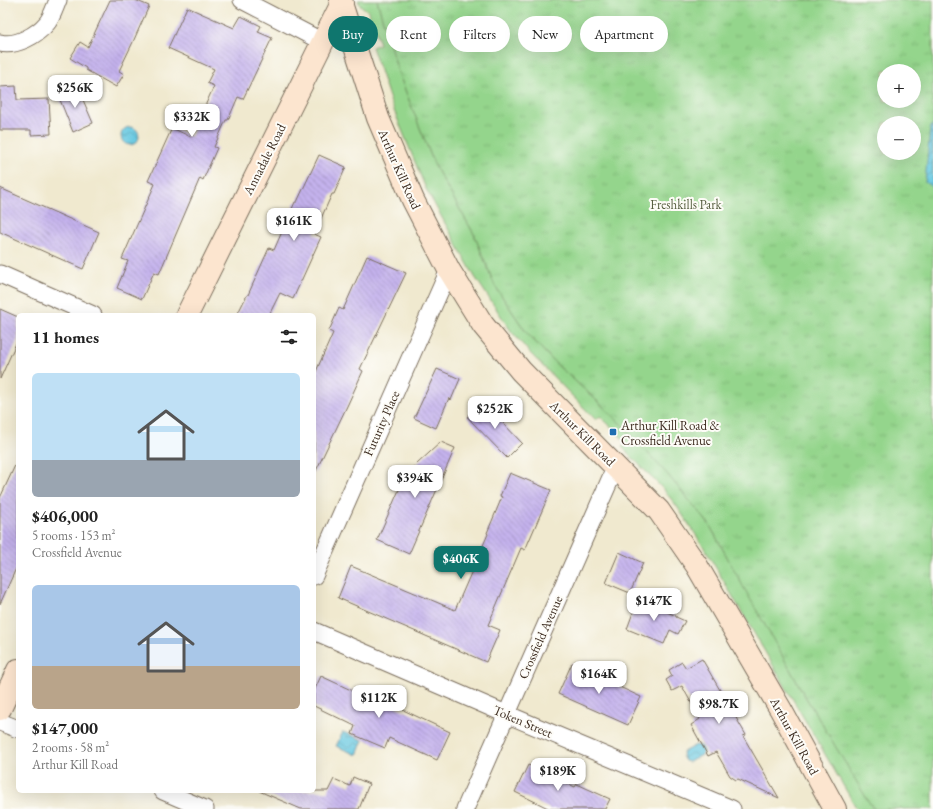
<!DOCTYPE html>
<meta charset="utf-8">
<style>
body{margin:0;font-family:"EB Garamond",serif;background:#f2f2f2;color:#222;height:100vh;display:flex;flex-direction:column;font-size:15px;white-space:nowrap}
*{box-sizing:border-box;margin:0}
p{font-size:13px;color:#767676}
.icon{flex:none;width:22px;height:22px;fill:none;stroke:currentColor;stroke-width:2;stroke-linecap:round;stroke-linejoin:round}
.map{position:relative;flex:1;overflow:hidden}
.sheet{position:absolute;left:16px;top:313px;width:300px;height:480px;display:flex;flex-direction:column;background:#fff;border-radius:6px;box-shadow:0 4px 16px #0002}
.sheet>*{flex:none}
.hud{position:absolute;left:328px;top:16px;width:380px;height:36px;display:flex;gap:8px}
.controls{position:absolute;left:877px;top:64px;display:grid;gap:8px}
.controls a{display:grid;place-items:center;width:44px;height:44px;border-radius:50%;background:#fff;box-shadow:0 4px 16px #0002;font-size:20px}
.price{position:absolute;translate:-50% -34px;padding:0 9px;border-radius:8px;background:#fff;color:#222;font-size:13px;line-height:26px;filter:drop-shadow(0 1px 2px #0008)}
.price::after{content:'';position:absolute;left:50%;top:24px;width:12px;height:9px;margin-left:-6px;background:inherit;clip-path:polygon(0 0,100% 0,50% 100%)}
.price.selected{background:#0f766e;color:#fff}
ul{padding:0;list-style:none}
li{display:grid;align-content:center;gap:8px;height:212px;padding:0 16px}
li span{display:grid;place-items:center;height:124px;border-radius:6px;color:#555}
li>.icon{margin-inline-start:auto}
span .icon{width:72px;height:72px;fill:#fffc;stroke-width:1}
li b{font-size:17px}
h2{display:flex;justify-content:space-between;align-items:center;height:48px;padding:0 16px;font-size:17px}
.tag{padding:0 14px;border-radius:18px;background:#fff;box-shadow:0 4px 16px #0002;font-size:14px;line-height:36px}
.tag.selected{background:#0f766e;color:#fff}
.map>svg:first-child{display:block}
</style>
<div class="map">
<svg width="933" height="809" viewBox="0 0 933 809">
<defs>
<pattern id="park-tufts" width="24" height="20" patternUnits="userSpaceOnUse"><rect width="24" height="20" fill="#94d58c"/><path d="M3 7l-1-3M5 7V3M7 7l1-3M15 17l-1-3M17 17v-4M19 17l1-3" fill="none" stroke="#80b778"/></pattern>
<pattern id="water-waves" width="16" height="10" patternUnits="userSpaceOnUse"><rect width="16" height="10" fill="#63c7e1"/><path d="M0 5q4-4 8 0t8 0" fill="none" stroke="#53a2b6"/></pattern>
<pattern id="building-back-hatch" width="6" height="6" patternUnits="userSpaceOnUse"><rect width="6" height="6" fill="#c4b2ed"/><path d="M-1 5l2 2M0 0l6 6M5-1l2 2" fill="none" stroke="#a091bf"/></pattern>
</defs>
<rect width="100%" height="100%" fill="#fdfcf7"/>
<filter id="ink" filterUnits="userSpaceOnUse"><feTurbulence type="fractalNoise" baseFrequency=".025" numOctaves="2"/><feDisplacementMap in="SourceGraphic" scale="8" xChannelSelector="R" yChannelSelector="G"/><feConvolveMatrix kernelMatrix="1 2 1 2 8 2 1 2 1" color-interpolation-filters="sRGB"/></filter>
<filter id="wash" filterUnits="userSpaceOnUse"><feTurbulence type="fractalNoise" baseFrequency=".012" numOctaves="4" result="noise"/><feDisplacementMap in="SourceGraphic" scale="16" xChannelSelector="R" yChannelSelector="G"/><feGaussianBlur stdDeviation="0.9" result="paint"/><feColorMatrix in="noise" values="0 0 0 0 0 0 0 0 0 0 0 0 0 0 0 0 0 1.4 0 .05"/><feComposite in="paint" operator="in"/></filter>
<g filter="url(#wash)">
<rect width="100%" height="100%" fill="#f0e9cf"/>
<path fill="#94d58c" stroke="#688055" d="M 358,0 L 377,0 L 398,72 L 435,166 L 474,234 L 495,286 L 526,332 L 555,363 L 593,397 L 622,425 L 637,434 L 668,475 L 709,524 L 805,696 L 874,809 L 857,809 L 702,544 L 676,505 L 663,489 L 622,447 L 625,444 C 618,429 610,427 600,416 L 596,420 L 530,353 L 511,331 L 475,277 L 426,189 L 391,103 L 372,47 L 380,44 L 368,11 L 360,5 Z"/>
<path fill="url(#park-tufts)" stroke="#688055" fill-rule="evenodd" d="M 377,0 L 933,0 L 933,809 L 874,809 L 870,804 L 805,696 L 744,588 L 709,524 L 668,475 L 622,425 L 593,397 L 555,363 L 526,332 L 495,286 L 474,234 L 435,166 L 398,72 ZM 884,71 L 914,71 L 914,101 L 884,101 ZM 884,123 L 914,123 L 914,153 L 884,153 Z"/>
<path fill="url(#water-waves)" stroke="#4f7880" d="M 933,124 L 933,188 L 925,182 L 930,129 Z
M121 136a9 9 0 1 1 18 0a9 9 0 1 1-18 0Z
M 343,732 L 363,740 L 357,755 L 336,746 Z
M 696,745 L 700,746 L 703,751 L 702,755 L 689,762 L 685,761 L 682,756 L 683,752 Z"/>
<g id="blocks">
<path fill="url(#building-back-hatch)" d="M 110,0 L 135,0 L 149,6 L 133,42 L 119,71 L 124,74 L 116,87 L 86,70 L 86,68 L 70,58 L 80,42 L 88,47 Z
M 187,7 L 234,28 L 241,16 L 261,26 L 258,32 L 272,38 L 243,99 L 238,97 L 228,120 L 226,120 L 214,147 L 217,148 L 203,180 L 200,178 L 159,274 L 154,272 L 142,299 L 117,288 L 128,261 L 122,259 L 155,184 L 148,181 L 172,128 L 191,137 L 214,86 L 207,83 L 214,69 L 168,48 Z
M 16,86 L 17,100 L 49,99 L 51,134 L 31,135 L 31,130 L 0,130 L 0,87 Z
M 77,86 L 93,123 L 73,132 L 58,95 Z
M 319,155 L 346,167 L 334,194 L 332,194 L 314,234 L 321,237 L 293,299 L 280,293 L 269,315 L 237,315 L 247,295 L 248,295 L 269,248 L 274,250 L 295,202 L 297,202 Z
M 0,188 L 99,232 L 83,269 L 0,232 Z
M 367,256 L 406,273 L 360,369 L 363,371 L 348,404 L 314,475 L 314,376 L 333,333 L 329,331 L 339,308 L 343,310 Z
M 0,309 L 18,317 L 18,339 L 0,379 Z
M 437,369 L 460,379 L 451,400 L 449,398 L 436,428 L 414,418 Z
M 483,402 L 522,443 L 507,458 L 467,417 Z
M 441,442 L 455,448 L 409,554 L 377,540 L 406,474 Z
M 18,459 L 18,564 L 0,604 L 0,498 Z
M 510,473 L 551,490 L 525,550 L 521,548 L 488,625 L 500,630 L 486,662 L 338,598 L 351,566 L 455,610 L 488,534 L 487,533 L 502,497 L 500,496 Z
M 619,552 L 643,563 L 630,593 L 606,583 Z
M 638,599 L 676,616 L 676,617 L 685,621 L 678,634 L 670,630 L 664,644 L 627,629 Z
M 702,659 L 746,735 L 743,736 L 779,798 L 738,779 L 736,780 L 730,776 L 716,752 L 708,756 L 691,725 L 700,719 L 682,686 L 672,691 L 666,680 L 672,676 L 669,670 L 682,662 L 686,668 Z
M 572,663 L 594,675 L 641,697 L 628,725 L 558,694 Z
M 321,676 L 368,698 L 369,694 L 450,732 L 437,760 L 389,738 L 385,748 L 352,734 L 355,726 L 314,706 L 314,691 Z
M 528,765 L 575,787 L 577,784 L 610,799 L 605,809 L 550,809 L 515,792 Z
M 353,777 L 369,784 L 359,809 L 301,809 L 259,791 L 328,791 L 334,779 L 350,786 Z"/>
</g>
</g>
<g filter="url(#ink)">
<use href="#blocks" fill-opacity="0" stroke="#7a6d5c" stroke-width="1"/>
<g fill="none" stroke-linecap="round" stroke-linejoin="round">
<defs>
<path id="street" d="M 242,0 L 323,42
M 0,43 C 16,47 37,35 47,23 C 52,17 55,7 58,0
M 0,274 L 93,315
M 314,576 L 449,270
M 314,631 L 506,714 L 732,809
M 0,722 L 18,729
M 163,791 L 205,809
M 465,809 L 616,466"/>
<path id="secondary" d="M 340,0 L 378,118 L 413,200 L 449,270 L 483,325 L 521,371 L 659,511 L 697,566 L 781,710 L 835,809
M 187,315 L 342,3
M 0,709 L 18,670"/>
</defs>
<use href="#street" stroke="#7a6d5c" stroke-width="19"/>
<use href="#secondary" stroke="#7a6d5c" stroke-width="24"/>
<use href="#street" stroke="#fff" stroke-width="17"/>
<use href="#secondary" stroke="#fce5cf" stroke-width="22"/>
</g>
</g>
<rect fill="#1f6fb2" stroke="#fdfcf7" stroke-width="1.5" x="609" y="428" width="8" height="8" rx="2"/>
<g text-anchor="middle" stroke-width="4" stroke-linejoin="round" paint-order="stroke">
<g font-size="13" fill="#3b2a1e" stroke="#fdfcf7">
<text transform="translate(264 159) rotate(-63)" y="5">Annadale Road</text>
<text transform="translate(400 169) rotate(66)" y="5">Arthur Kill Road</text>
<text transform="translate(381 423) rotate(-66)" y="5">Futurity Place</text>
<text transform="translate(583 433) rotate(45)" y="5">Arthur Kill Road</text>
<text transform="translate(540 637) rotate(-66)" y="5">Crossfield Avenue</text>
<text transform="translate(523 721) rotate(23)" y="5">Token Street</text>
<text transform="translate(795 736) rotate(61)" y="5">Arthur Kill Road</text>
</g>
<g font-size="13" fill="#565d3f" stroke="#fdfcf7">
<text x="686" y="209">Freshkills Park</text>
</g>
<g font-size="13" fill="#3b2a1e" stroke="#fdfcf7" text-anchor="start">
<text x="621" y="430">Arthur Kill Road &amp;<tspan x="621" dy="15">Crossfield Avenue</tspan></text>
</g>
</g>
</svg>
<div class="controls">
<a>+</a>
<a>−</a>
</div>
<b class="price" style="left:75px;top:109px">$256K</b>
<b class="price" style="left:192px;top:138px">$332K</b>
<b class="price" style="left:294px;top:242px">$161K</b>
<b class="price" style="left:495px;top:430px">$252K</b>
<b class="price" style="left:415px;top:499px">$394K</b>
<b class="price selected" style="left:461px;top:580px">$406K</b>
<b class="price" style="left:654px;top:622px">$147K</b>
<b class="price" style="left:599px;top:695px">$164K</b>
<b class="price" style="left:379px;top:719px">$112K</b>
<b class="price" style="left:719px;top:725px">$98.7K</b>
<b class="price" style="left:558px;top:792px">$189K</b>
<div class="hud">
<a class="tag selected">Buy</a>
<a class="tag">Rent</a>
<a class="tag">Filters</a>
<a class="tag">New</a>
<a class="tag">Apartment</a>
</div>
<section class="sheet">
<h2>11 homes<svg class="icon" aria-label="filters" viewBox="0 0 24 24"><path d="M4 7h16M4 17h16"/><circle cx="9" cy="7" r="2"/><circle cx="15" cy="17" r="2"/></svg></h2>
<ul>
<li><span style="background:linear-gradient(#bfe0f5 70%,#9aa5b1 0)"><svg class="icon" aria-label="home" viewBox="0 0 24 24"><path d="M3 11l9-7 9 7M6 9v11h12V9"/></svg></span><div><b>$406,000</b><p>5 rooms · 153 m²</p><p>Crossfield Avenue</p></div></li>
<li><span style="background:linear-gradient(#a9c7e8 65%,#b9a48a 0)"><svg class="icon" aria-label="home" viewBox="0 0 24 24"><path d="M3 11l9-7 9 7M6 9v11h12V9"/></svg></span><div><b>$147,000</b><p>2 rooms · 58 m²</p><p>Arthur Kill Road</p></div></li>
</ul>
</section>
</div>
